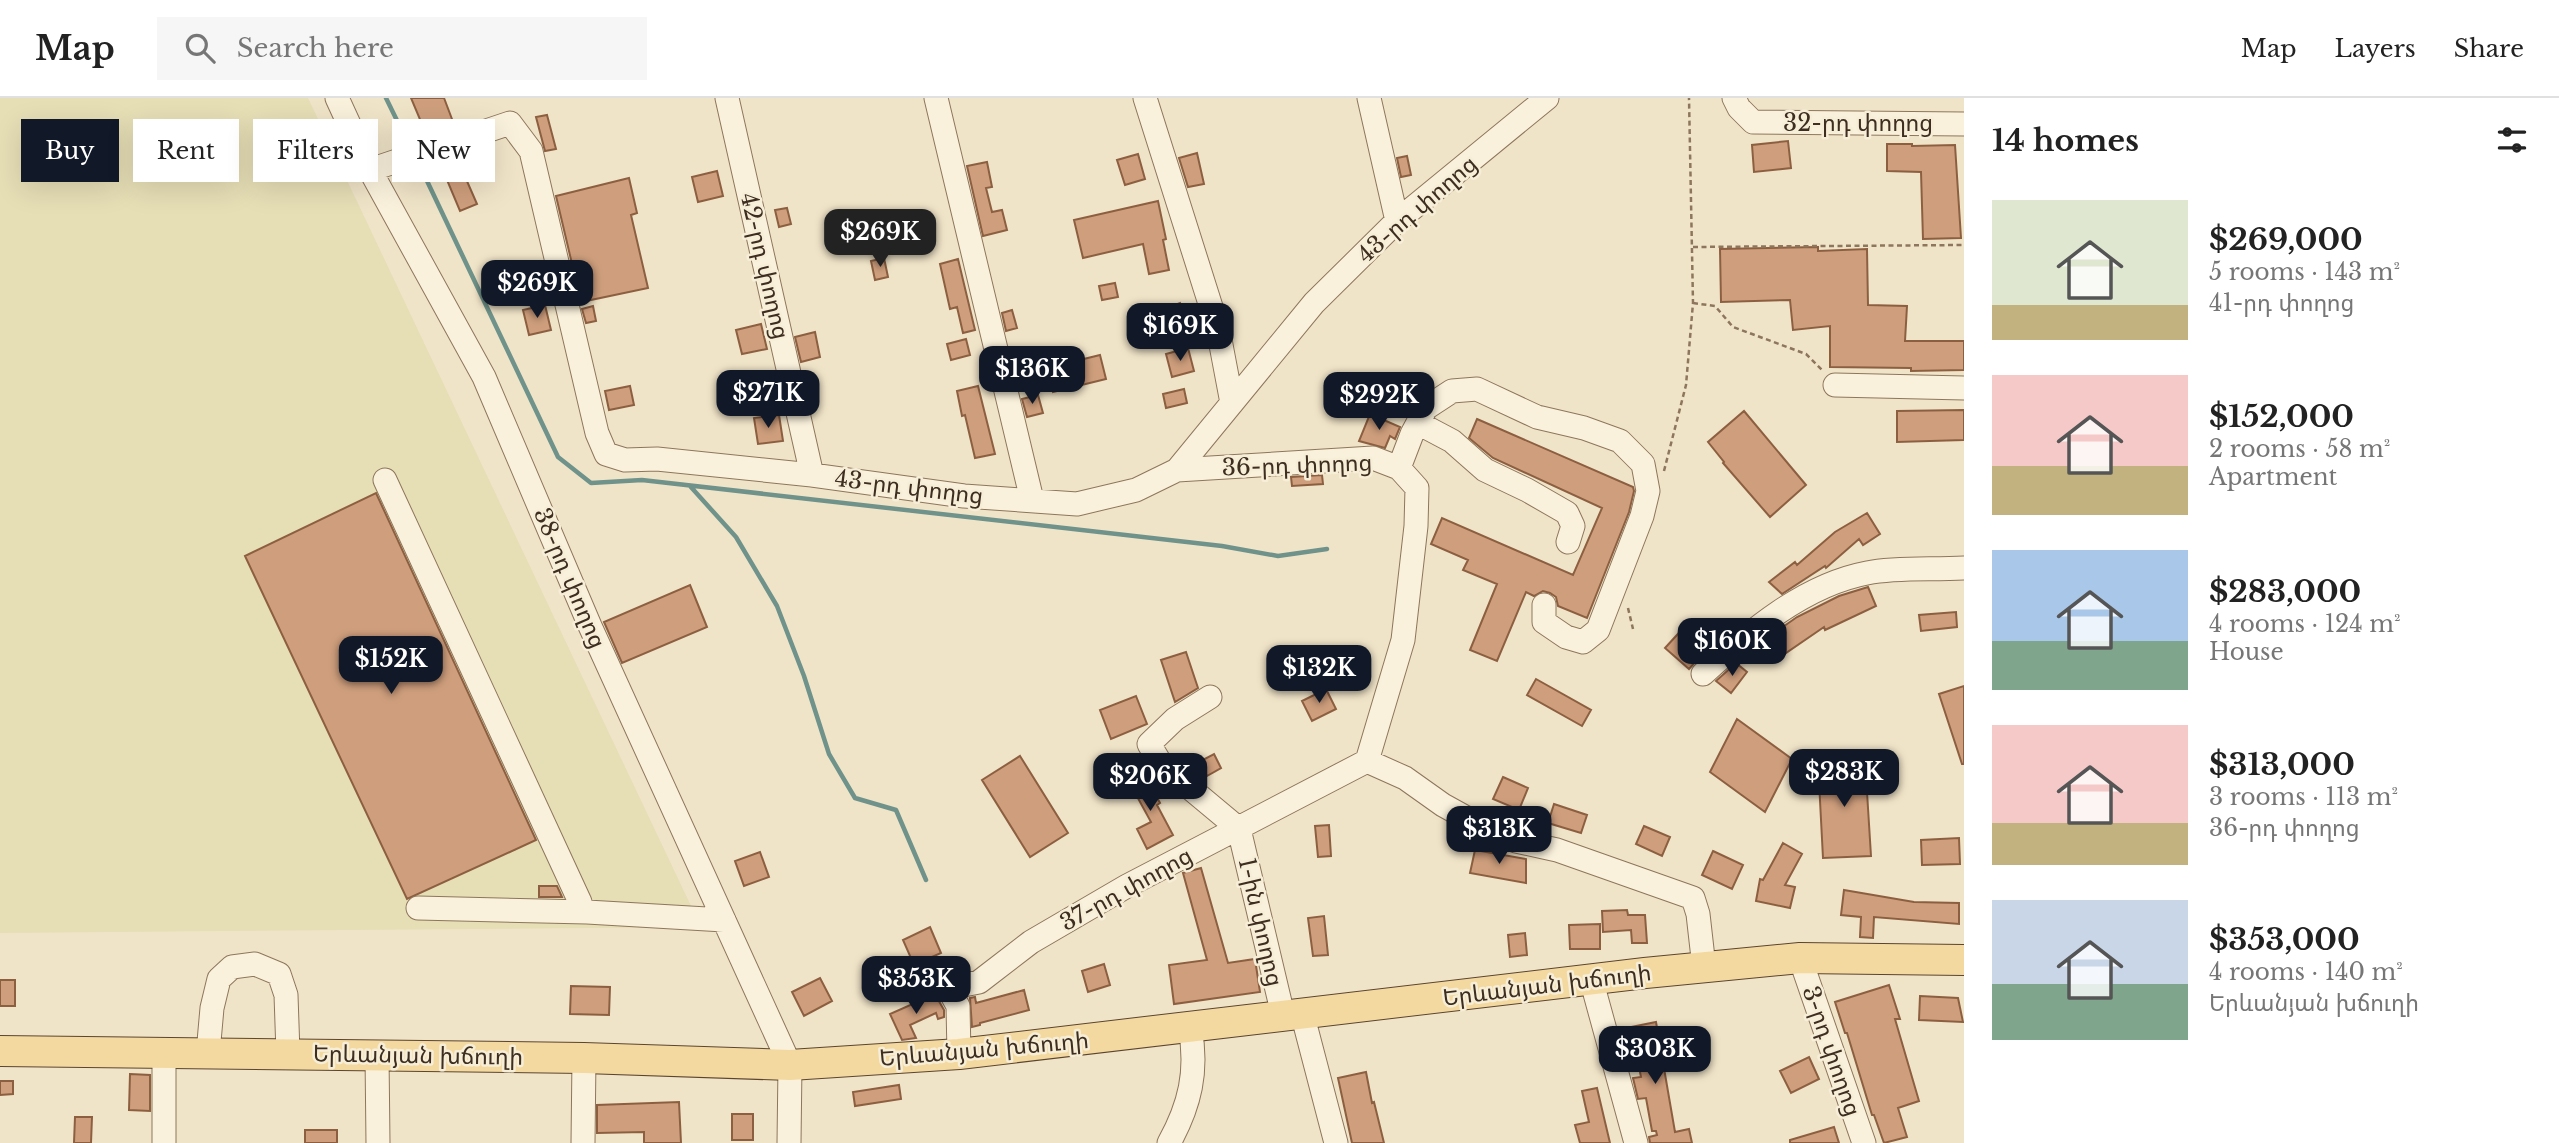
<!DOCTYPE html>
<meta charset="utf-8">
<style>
body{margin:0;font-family:"Libre Baskerville","Noto Sans Armenian",serif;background:#f6f6f6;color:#222;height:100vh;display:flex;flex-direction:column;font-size:26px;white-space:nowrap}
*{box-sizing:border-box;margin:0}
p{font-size:23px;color:#767676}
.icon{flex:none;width:38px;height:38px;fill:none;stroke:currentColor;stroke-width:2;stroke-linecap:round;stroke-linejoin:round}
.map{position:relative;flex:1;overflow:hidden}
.details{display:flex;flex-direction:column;background:#fff;width:595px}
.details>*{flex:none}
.banner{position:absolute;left:21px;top:21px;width:665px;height:63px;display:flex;gap:14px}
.price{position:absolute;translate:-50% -60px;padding:0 16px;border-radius:14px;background:#111827;color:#fff;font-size:23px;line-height:46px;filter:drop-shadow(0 2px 4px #0008)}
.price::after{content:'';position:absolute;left:50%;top:42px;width:21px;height:16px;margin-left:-10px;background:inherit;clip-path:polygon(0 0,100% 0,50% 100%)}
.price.selected{background:#222;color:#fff}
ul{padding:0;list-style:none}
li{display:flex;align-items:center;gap:21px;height:175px;padding:0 28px}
li span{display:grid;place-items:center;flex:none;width:196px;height:140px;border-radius:0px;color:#555}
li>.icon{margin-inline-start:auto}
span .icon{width:84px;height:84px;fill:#fffc;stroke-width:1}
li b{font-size:30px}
h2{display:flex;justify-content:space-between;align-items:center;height:84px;padding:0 28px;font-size:30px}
.chip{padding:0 24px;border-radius:0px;background:#fff;box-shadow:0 7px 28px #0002;font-size:24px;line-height:63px}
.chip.selected{background:#111827;color:#fff}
header{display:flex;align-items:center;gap:42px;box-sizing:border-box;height:98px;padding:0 35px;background:#fff;border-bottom:2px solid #e0e0e0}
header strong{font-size:33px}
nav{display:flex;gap:38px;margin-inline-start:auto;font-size:24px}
.search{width:490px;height:63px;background:#f6f6f6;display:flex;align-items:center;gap:18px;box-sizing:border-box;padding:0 24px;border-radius:0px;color:#767676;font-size:26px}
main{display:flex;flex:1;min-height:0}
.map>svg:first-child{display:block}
</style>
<header>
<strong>Map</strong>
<div class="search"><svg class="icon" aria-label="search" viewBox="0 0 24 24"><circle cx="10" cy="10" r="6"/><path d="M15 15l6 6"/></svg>Search here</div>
<nav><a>Map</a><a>Layers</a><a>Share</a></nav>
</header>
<main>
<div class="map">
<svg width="1964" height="1045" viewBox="0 0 1964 1045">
<rect width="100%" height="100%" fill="#f0e4c8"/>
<path fill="#e6deb5" d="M 0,0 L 308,0 L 701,829 L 0,835 Z"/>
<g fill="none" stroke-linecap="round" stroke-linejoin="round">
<path stroke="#6f938a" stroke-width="4.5" d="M 386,0 L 408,45
M 419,66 L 558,359 L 591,385 L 642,382 L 1222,448 L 1278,458 L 1327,451
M 690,388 L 736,439 L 777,508 L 804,578 L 829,656 L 855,700 L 896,712 L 926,782"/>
</g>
<path fill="#cf9f7d" stroke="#8d5f41" stroke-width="2" d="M 411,0 L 444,0 L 455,29 L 427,38 Z
M 547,17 L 556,51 L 545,53 L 536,19 Z
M 1788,43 L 1791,70 L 1754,74 L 1752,47 Z
M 1887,46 L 1912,46 L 1912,48 L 1955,47 L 1961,140 L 1923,141 L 1921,74 L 1887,73 Z
M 1197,55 L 1204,86 L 1188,89 L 1179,60 Z
M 1138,56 L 1145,81 L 1125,87 L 1117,62 Z
M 456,58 L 477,106 L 460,113 L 439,63 Z
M 1407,58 L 1411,77 L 1401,79 L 1397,60 Z
M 987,64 L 992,89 L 986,90 L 992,114 L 1002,112 L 1007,132 L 983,138 L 967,68 Z
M 717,73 L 723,98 L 698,104 L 692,79 Z
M 629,80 L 637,115 L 631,117 L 648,190 L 586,203 L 578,169 L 573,170 L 556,98 Z
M 1158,103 L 1166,141 L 1163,142 L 1169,172 L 1149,176 L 1143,146 L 1083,160 L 1074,122 Z
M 787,110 L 791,126 L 779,129 L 775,112 Z
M 1818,149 L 1818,153 L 1867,151 L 1868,207 L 1907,208 L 1905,243 L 1964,243 L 1964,272 L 1911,273 L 1911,270 L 1830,269 L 1830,228 L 1793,232 L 1790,202 L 1721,204 L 1720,151 Z
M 884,160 L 888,179 L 875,182 L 871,163 Z
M 958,161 L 975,232 L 963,235 L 957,209 L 950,211 L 940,166 Z
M 1115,185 L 1118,199 L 1102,202 L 1099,188 Z
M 1180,205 L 1185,222 L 1166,228 L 1161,212 Z
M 545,207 L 551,232 L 529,237 L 523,212 Z
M 593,208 L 596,223 L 586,225 L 582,211 Z
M 1012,212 L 1017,230 L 1006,233 L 1002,215 Z
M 761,226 L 767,251 L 742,256 L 736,232 Z
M 815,234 L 820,259 L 801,264 L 795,239 Z
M 966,241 L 970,257 L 951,262 L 947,246 Z
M 1188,250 L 1194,273 L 1172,279 L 1166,256 Z
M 1100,257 L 1106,281 L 1053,294 L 1047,270 Z
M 630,288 L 634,307 L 609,312 L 605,293 Z
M 978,288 L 995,356 L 975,360 L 965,317 L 962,318 L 957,293 Z
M 1184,291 L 1187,305 L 1166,310 L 1163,296 Z
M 1038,297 L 1043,315 L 1027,319 L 1022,301 Z
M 1964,312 L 1964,342 L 1897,344 L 1897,313 Z
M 1744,313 L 1806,387 L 1770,419 L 1723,365 L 1724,364 L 1708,344 Z
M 1370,316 L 1400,329 L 1395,341 L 1390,338 L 1385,350 L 1359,343 Z
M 779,317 L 783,343 L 758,346 L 754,320 Z
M 1477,321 L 1633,389 L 1634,393 L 1629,414 L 1587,520 L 1558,508 L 1556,499 L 1550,495 L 1543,493 L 1534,498 L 1526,494 L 1497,563 L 1470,552 L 1497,486 L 1463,472 L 1468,462 L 1431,446 L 1442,420 L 1573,477 L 1602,410 L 1493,360 L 1469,340 Z
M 1322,377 L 1323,386 L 1292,388 L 1291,379 Z
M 376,395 L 536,742 L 407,801 L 245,458 Z
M 1867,415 L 1880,436 L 1863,447 L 1859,441 L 1826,470 L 1825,468 L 1782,496 L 1769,484 L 1795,464 L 1797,467 L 1835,434 Z
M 690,487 L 707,529 L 622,565 L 604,524 Z
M 1868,489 L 1876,508 L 1825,532 L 1824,529 L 1783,557 L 1770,538 L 1797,519 L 1839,498 Z
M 1956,514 L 1957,529 L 1921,533 L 1919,517 Z
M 1688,525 L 1712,545 L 1689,571 L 1665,550 Z
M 1186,554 L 1198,590 L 1175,604 L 1161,562 Z
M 1736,565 L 1747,574 L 1731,595 L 1716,583 Z
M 1536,581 L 1591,612 L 1582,628 L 1527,597 Z
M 1964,588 L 1964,666 L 1962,666 L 1939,596 Z
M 1326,591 L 1336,611 L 1312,623 L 1302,603 Z
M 1136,598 L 1147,626 L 1111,641 L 1100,612 Z
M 1737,621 L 1792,661 L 1765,714 L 1710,674 Z
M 1214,656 L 1221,670 L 1207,678 L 1199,664 Z
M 1020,658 L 1068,735 L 1030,759 L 982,682 Z
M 1865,662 L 1871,758 L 1823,760 L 1818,664 Z
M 1143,674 L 1160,705 L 1157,707 L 1173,737 L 1147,751 L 1137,731 L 1151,724 L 1128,682 Z
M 1503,679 L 1528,690 L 1519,712 L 1493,701 Z
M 1554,706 L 1587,717 L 1581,735 L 1548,725 Z
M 1329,727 L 1331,758 L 1318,759 L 1315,728 Z
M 1644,728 L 1670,739 L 1662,758 L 1636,746 Z
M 1959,740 L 1960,766 L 1922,767 L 1921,742 Z
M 1783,745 L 1802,756 L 1785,787 L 1795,789 L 1790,810 L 1756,803 L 1760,781 L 1763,782 Z
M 1475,752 L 1526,761 L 1526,785 L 1470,775 Z
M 1713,753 L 1743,767 L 1732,791 L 1702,777 Z
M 760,754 L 769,779 L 744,788 L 735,763 Z
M 1201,770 L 1228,865 L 1255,861 L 1260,894 L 1174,906 L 1169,867 L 1207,862 L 1183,775 Z
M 539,788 L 557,788 L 562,799 L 539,799 Z
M 1844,792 L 1914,804 L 1959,805 L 1959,826 L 1874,819 L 1873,840 L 1860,839 L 1861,819 L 1841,817 Z
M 1627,812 L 1628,817 L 1645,817 L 1647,845 L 1632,845 L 1631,832 L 1603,834 L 1602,813 Z
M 1324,818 L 1328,857 L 1313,858 L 1308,820 Z
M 1600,826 L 1600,851 L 1570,851 L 1569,827 Z
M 930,829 L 941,855 L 914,867 L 903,842 Z
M 1525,835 L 1527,857 L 1510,859 L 1508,837 Z
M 1104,866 L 1110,887 L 1088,894 L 1082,873 Z
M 820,880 L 832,903 L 804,918 L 792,894 Z
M 0,882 L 15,882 L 15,908 L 0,908 Z
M 1889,887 L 1900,921 L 1895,921 L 1919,1003 L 1898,1010 L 1907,1039 L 1884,1045 L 1874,1017 L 1872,1017 L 1847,935 L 1845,935 L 1835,904 Z
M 571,888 L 610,889 L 609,917 L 570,916 Z
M 1024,892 L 1029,912 L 980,925 L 980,927 L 972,929 L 970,900 L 975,899 L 976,905 Z
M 936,898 L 944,912 L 944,919 L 938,921 L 936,915 L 910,927 L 916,940 L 902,942 L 890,916 L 926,900 L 927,902 Z
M 1920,898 L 1958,900 L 1963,924 L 1919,922 Z
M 1656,924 L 1675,1034 L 1689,1031 L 1692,1045 L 1650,1045 L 1649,1039 L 1657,1037 L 1656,1033 L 1652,1033 L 1646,1000 L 1638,1001 L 1633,980 L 1641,979 L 1631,929 Z
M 1809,959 L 1819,981 L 1791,995 L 1780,973 Z
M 1366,974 L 1372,1005 L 1374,1004 L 1384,1045 L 1352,1045 L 1338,980 Z
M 130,976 L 150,977 L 150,1013 L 129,1012 Z
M 0,983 L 13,983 L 13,996 L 0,997 Z
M 899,987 L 901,1001 L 855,1008 L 853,994 Z
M 1597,990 L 1610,1045 L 1580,1045 L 1575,1027 L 1589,1024 L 1582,993 Z
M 679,1004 L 681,1045 L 644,1045 L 644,1034 L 597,1035 L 597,1007 Z
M 732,1016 L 753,1016 L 753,1042 L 732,1042 Z
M 75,1019 L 92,1019 L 91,1045 L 74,1045 Z
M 1834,1029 L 1839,1045 L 1790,1045 L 1790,1042 Z
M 305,1032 L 337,1032 L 337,1045 L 305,1045 Z"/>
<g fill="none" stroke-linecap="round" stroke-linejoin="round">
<defs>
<path id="minor" d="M 337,0 L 370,72 L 484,279 L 590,528 L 790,967 L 789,1045
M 727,0 L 812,377
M 936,0 L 1032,402
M 1145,0 L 1218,231 L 1232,305
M 1369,0 L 1397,123
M 1734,0 L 1739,10 L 1753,24 L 1964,26
M 370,72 L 510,25 L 531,53 L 597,335 L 606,356 L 625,362 L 657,361 L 812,377 L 964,398 L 1077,406 L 1136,392 L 1177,372 L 1314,205 L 1397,123 L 1547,0
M 1835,287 L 1964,290
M 1418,325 L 1452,343 L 1485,372 L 1527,392 L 1567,415 L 1573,428 L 1568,444
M 1399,370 L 1412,336 L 1426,310 L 1452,293 L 1477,291 L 1537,319 L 1584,330 L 1620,343 L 1643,366 L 1648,393 L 1642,418 L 1598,532 L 1583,544 L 1566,539 L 1544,524 L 1544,507
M 1177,372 L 1373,360 L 1399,370 L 1417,390 L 1416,428 L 1403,542 L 1367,663
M 385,382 L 580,804 L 579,814
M 1703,576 C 1749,534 1804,487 1867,475 C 1898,469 1932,472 1964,470
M 1210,599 L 1175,621 L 1149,646 L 1161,666 L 1239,731 L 1283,917
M 1367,663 L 1405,680 L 1443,707 L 1481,728 L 1516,743 L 1557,752 L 1693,800 L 1698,816 L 1704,869
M 418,810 L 587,814 L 724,822
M 1800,860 L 1864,1045
M 1591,881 L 1636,1045
M 1302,915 L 1336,1045
M 164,954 L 164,1045
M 208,955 L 212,910 L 219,881 L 232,869 L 255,866 L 279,876 L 286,897 L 288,955
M 959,956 L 958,908 L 948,890 L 979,884 L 1031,844 L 1127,788 L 1367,663
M 377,957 L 378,1045
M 583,1045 L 584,960
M 1169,1045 C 1190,1007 1198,973 1190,930"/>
<path id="major" d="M 0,953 L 584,960 L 790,967 L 959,956 L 1645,875 L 1800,860 L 1964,862"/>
</defs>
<use href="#minor" stroke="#8d765c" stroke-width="25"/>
<use href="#major" stroke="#5b4430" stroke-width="32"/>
<path stroke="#8d765c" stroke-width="2.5" stroke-dasharray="5 3.5" stroke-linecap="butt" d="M 1693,149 L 1964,147
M 1693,205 L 1715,208 L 1733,229 L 1806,256 L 1822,272
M 1664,373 L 1686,287 L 1693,205 L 1689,0
M 1628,510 L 1633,531"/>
<use href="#minor" stroke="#faf1dc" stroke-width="23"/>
<use href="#major" stroke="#f3d9a0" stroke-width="30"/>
</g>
<g text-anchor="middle" stroke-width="5" stroke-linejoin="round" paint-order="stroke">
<g font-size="23" fill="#3d2e20" stroke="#f7eed8">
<text x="1858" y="33">32-րդ փողոց</text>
<text transform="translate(1417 111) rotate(-41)" y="8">43-րդ փողոց</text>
<text transform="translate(765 168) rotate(77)" y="8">42-րդ փողոց</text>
<text transform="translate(1297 367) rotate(-2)" y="8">36-րդ փողոց</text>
<text transform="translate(909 389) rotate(7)" y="8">43-րդ փողոց</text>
<text transform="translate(570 480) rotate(67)" y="8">38-րդ փողոց</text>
<text transform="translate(1126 791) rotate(-29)" y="8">37-րդ փողոց</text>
<text transform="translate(1261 824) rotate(77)" y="8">1-ին փողոց</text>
<text transform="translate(1547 887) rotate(-7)" y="8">Երևանյան խճուղի</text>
<text transform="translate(984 951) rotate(-5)" y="8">Երևանյան խճուղի</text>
<text transform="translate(1832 953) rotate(71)" y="8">3-րդ փողոց</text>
<text transform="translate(418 957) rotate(1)" y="8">Երևանյան խճուղի</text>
</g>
</g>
</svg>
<b class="price selected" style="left:880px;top:171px">$269K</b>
<b class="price" style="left:537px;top:222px">$269K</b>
<b class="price" style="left:1180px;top:265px">$169K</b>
<b class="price" style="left:1032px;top:308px">$136K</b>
<b class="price" style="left:768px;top:332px">$271K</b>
<b class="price" style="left:1379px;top:334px">$292K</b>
<b class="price" style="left:1732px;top:580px">$160K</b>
<b class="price" style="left:391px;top:598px">$152K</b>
<b class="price" style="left:1319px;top:607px">$132K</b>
<b class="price" style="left:1844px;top:711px">$283K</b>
<b class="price" style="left:1150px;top:715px">$206K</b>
<b class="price" style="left:1499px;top:768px">$313K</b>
<b class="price" style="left:916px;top:918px">$353K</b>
<b class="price" style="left:1655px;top:988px">$303K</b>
<div class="banner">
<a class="chip selected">Buy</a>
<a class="chip">Rent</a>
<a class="chip">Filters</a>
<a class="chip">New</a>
</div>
</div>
<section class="details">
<h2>14 homes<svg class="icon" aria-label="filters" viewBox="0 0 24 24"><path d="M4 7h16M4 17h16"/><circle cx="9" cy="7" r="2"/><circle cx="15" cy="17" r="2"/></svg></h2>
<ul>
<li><span style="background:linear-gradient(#dfe7d0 75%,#c2b280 0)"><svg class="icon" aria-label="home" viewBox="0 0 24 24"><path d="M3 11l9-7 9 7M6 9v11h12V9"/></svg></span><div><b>$269,000</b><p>5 rooms · 143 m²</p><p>41-րդ փողոց</p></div></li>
<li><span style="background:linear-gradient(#f6c9c9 65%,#c2b280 0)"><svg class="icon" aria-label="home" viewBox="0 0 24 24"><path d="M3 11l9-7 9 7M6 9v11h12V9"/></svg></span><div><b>$152,000</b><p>2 rooms · 58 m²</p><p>Apartment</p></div></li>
<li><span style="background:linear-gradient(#a9c7e8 65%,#7fa58c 0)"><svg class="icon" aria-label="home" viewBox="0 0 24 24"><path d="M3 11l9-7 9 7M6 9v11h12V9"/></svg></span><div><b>$283,000</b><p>4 rooms · 124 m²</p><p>House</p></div></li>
<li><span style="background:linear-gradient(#f6c9c9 70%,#c2b280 0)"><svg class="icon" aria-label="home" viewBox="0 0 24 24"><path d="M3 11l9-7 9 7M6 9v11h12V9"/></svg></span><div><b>$313,000</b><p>3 rooms · 113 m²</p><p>36-րդ փողոց</p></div></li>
<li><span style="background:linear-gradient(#c9d6e8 60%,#7fa58c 0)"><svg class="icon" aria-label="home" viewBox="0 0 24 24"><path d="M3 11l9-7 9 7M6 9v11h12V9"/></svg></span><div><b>$353,000</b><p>4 rooms · 140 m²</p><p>Երևանյան խճուղի</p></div></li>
</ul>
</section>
</main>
